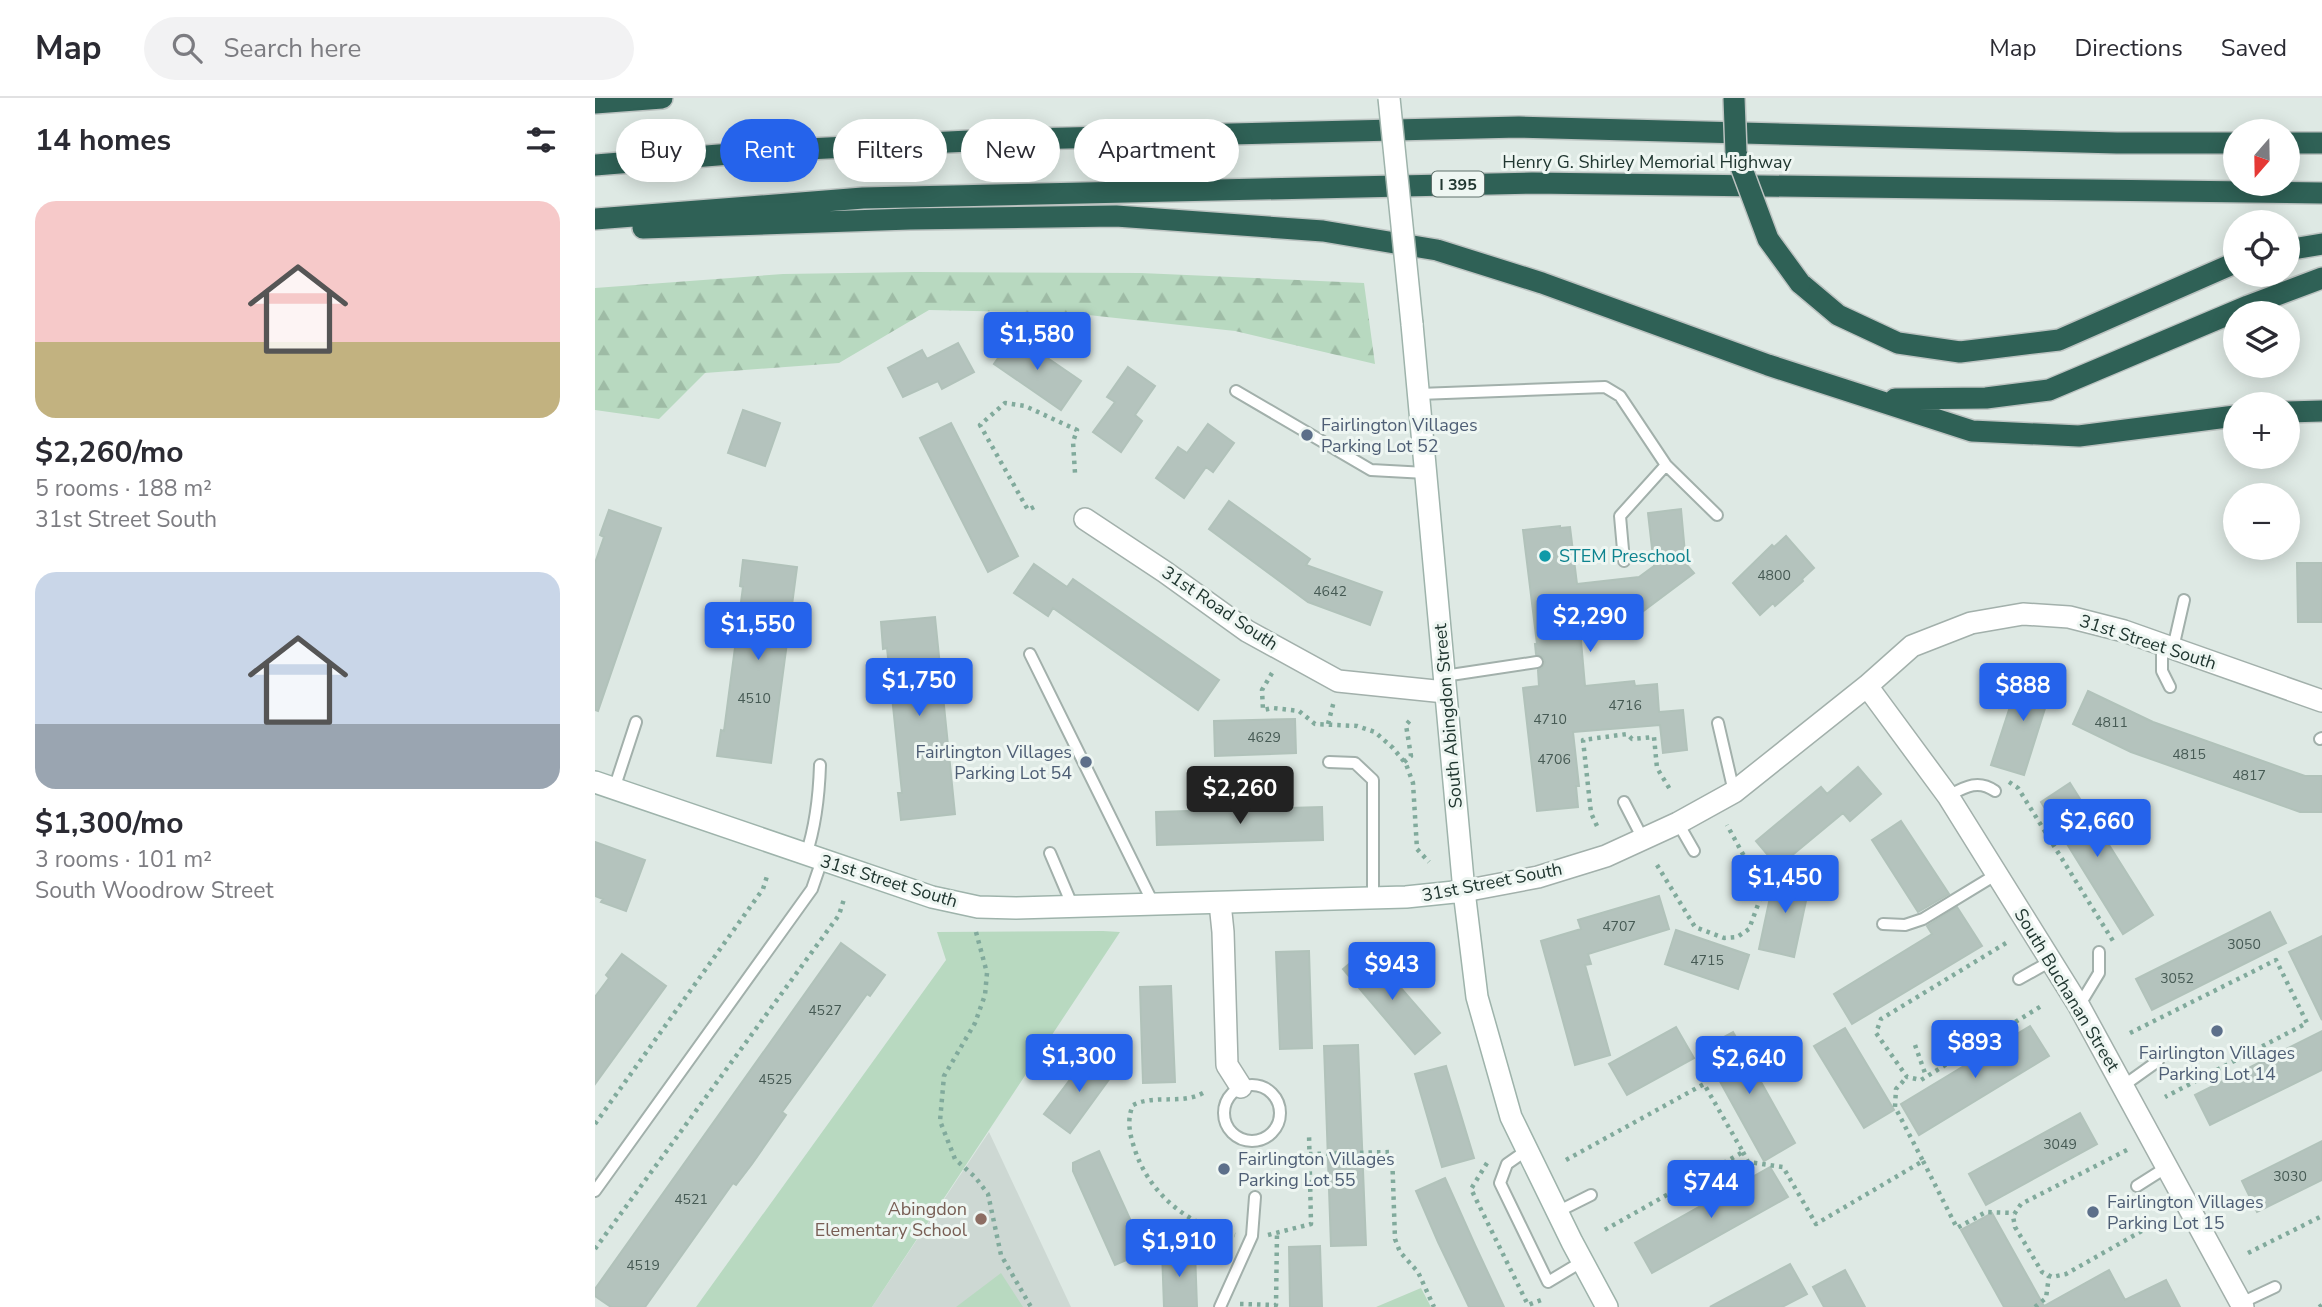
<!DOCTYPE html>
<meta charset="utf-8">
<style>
body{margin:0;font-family:"Nunito Sans",sans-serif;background:#f2f2f3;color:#2b2b33;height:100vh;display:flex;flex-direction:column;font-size:26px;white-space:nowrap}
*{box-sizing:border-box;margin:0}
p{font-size:23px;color:#7c7c81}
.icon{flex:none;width:38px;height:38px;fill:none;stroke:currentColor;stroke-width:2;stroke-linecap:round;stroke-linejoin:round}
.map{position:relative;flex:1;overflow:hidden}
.sheet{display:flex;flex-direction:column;background:#fff;width:595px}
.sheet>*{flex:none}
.banner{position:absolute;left:21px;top:21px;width:665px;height:63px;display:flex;gap:14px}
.needle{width:46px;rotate:200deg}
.fabs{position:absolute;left:1628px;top:21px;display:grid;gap:14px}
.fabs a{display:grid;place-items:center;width:77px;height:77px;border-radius:50%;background:#fff;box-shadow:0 4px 18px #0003;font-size:35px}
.price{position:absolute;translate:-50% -60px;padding:0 16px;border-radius:7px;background:#2563eb;color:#fff;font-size:23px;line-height:46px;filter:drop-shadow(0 2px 4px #0008)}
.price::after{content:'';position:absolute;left:50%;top:42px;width:21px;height:16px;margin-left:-10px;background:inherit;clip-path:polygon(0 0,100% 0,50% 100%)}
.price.on{background:#222;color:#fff}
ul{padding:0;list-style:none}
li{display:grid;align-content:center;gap:14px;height:371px;padding:0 35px}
li span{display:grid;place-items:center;height:217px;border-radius:21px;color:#555}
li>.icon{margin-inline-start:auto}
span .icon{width:126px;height:126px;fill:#fffc;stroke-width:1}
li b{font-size:30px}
h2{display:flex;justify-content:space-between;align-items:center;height:84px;padding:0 35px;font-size:30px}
.tag{padding:0 24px;border-radius:32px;background:#fff;box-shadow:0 4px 18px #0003;font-size:24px;line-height:63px}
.tag.on{background:#2563eb;color:#fff}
header{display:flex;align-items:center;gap:42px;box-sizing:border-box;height:98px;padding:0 35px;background:#fff;border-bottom:2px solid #e1e1e2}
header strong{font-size:33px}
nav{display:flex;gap:38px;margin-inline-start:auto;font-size:24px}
.search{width:490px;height:63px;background:#f2f2f3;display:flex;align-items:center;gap:18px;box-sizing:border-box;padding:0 24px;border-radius:38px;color:#7c7c81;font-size:26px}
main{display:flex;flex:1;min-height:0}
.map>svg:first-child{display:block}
</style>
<header>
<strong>Map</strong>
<div class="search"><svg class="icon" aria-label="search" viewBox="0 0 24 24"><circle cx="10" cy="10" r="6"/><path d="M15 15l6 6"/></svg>Search here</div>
<nav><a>Map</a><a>Directions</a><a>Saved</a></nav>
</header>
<main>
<section class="sheet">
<h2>14 homes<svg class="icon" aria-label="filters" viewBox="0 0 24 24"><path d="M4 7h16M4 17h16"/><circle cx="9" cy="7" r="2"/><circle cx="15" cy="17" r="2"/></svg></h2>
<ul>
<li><span style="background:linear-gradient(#f6c9c9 65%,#c2b280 0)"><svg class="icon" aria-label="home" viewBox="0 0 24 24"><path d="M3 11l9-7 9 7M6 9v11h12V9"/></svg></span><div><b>$2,260/mo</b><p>5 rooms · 188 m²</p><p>31st Street South</p></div></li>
<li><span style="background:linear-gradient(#c9d6e8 70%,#9aa5b1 0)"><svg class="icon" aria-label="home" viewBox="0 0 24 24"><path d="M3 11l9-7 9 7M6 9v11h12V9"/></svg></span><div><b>$1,300/mo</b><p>3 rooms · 101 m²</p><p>South Woodrow Street</p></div></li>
</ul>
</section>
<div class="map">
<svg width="1727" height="1209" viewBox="0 0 1727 1209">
<defs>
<pattern id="forest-firs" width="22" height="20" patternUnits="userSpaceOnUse" patternTransform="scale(1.75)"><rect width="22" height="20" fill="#b8d9c0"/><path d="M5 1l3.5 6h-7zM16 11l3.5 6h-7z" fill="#9ebba5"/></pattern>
</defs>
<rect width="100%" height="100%" fill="#dee9e4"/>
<path fill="#cdd8d3" d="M 394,1034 L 476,1209 L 277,1209 Z"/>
<path fill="url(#forest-firs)" d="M 320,174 L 546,175 L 769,185 L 780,266 L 640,233 L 475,215 L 334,212 L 244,265 L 110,275 L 64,321 L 0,312 L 0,190 L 188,176 Z"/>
<path fill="#b8d9c0" d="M 508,833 L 525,834 L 277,1209 L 101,1209 L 351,862 L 342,834 Z
M 406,1175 L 428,1209 L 361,1209 Z
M 826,1190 L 836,1209 L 781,1209 Z"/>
<path fill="#b4c3bd" stroke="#b1c2ba" stroke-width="2" d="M 419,237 L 486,283 L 466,312 L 399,266 Z
M 363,245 L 379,274 L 347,291 L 343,283 L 308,299 L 293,270 L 327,252 L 332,261 Z
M 533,269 L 560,288 L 540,317 L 547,323 L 526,354 L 498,334 L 520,304 L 512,299 Z
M 148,312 L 185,325 L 170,368 L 133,355 Z
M 356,325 L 423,458 L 393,474 L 325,340 Z
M 613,326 L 639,345 L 618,374 L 611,369 L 589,400 L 561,380 L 583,349 L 592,355 Z
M 634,403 L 715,461 L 711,467 L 787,494 L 775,527 L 713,504 L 614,431 Z
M 1086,411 L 1091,466 L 1099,475 L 1047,514 L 984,520 L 990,588 L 1039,583 L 1040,588 L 1062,586 L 1064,614 L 1088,612 L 1092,652 L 1068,655 L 1065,627 L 978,634 L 984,688 L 981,688 L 983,709 L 942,713 L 928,590 L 944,588 L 943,572 L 947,570 L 950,564 L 948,559 L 941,556 L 940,546 L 942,546 L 928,432 L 965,428 L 965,430 L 975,429 L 982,486 L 1044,479 L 1059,468 L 1053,415 Z
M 14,412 L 66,430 L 3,613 L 0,612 L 0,465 L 9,439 L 5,437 Z
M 1191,438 L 1219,470 L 1207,481 L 1208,483 L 1180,508 L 1178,505 L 1165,517 L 1138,485 L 1177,447 L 1179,449 Z
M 148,462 L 202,469 L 176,665 L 122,658 L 126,632 L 129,633 L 148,489 L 145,488 Z
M 1702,465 L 1727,465 L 1727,524 L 1703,524 Z
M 439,466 L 472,489 L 478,481 L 624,582 L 603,612 L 458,510 L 453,518 L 419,495 Z
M 340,519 L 360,716 L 306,722 L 303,695 L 307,695 L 292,550 L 288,551 L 286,524 Z
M 1427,572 L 1459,582 L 1429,677 L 1396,667 Z
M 1493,593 L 1558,624 L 1710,678 L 1727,678 L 1727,714 L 1705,714 L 1618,683 L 1536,654 L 1478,626 Z
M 700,621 L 701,655 L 620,658 L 619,623 Z
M 1263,669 L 1286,696 L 1255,723 L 1248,715 L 1183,769 L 1161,743 L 1226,689 L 1232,696 Z
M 1475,685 L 1558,817 L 1528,836 L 1446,704 Z
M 727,709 L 728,742 L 562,747 L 561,714 Z
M 1306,723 L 1354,796 L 1323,814 L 1277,742 Z
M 0,744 L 50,762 L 31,813 L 6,804 L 8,801 L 0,798 Z
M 1180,776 L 1215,784 L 1199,859 L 1164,851 Z
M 1064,798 L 1074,831 L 993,856 L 996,866 L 990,867 L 1015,957 L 980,967 L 946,843 L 986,831 L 983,822 Z
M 1362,809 L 1387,848 L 1257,926 L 1239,896 L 1337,836 L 1332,828 Z
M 1675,814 L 1691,845 L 1557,912 L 1541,881 Z
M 1081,832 L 1154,857 L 1143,891 L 1070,866 Z
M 1727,838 L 1727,922 L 1694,854 Z
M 246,845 L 290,877 L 275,898 L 272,896 L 187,1014 L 191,1017 L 157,1066 L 141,1087 L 138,1085 L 50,1209 L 16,1209 L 0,1198 L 0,1191 Z
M 772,851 L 845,935 L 820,956 L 748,871 Z
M 714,853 L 717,950 L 685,951 L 681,854 Z
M 27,856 L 71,888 L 0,986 L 0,899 L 14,880 L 11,877 Z
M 576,888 L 580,984 L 548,985 L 545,889 Z
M 1435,928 L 1454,958 L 1324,1037 L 1306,1006 Z
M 1081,929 L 1099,960 L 1032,997 L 1014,966 Z
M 1250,930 L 1299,1012 L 1269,1030 L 1219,948 Z
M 1727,933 L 1727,972 L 1615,1027 L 1600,997 Z
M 1138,934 L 1200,1045 L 1169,1063 L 1107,951 Z
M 763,947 L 771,1147 L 736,1148 L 729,948 Z
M 493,958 L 518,976 L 475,1035 L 449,1016 Z
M 851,968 L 879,1060 L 847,1069 L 820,976 Z
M 1485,1015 L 1502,1046 L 1391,1107 L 1374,1076 Z
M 1727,1043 L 1727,1082 L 1662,1114 L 1647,1083 Z
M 504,1053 L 550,1154 L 520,1167 L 478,1073 L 478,1065 Z
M 1175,1069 L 1193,1099 L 1057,1175 L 1040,1145 Z
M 850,1080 L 880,1147 L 909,1209 L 874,1209 L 843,1144 L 821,1093 Z
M 1397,1115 L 1449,1208 L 1514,1172 L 1530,1202 L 1571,1182 L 1585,1209 L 1409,1209 L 1366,1132 Z
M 725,1148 L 727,1209 L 695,1209 L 694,1149 Z
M 567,1153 L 600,1153 L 602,1209 L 569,1209 Z
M 1195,1166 L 1212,1196 L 1187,1209 L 1115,1209 Z
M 1250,1172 L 1270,1209 L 1229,1209 L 1218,1189 Z"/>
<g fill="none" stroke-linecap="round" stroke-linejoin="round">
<defs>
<path id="lane" d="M 641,293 L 776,372 L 831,375
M 824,296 L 1010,289 L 1025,298 L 1071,367 L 1122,417
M 1029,463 L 1025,418 L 1071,367
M 1567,546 L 1567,573 L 1575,589
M 1578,550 L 1589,502
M 435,556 L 559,807
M 849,578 L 942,564
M 1123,625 L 1139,694
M 1725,641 L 1727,640
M 734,664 L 760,665 L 778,682 L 778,800
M 19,691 L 41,624
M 1353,698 C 1370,689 1383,681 1400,693
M 1029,704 L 1048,741
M 1083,725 L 1099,753
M 455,755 L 478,809
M 211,757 C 221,727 224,699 225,667
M 1288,826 L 1310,827 L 1328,821 L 1402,776
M 1424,881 L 1456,863
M 1484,908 L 1504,875 L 1504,854
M629 1015a28 28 0 1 1 56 0a28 28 0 1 1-56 0Z
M 1528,988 L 1563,963
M 932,1052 L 912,1066 L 905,1085 L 953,1184 L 988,1163
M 1542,1088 L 1572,1069
M 0,1093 L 217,791 L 227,762
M 962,1114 L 996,1097
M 1646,1205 L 1680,1189
M 625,1209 L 657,1138 L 660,1099"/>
<path id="street" d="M 490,421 L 570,474 L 652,533 L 743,583 L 850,594
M 1272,588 L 1353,698 L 1484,908 L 1648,1209
M 869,793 L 943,779 L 1011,758 L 1083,725 L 1139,694 L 1272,588 L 1317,548 L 1376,525 L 1428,516 L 1474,519 L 1529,533 L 1727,603
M 625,805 L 628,834 L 632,967 L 646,989"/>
<path id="secondary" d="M 817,226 L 869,793 L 882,899 L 916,1019 L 977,1144 L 1012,1209
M 0,684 L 337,799 L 383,809 L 421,810 L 811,799 L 869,793"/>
<path id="highway" d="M 0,5 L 67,0
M 1692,45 L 1727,45
M 0,67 L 172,53 L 394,42 L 924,29 L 1522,45 L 1640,45
M 0,121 L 268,100 L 937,85 L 1727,95
M 48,130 L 315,121 L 521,118 L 728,133 L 842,152 L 947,185 L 1173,267 L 1377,333 L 1484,338 L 1640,318
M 1692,152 L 1727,146
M 1205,185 L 1243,217 L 1303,245 L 1365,254 L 1464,242 L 1640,165
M 1300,301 L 1391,300 L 1454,292 L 1653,208 L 1727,180
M 1692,314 L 1727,313"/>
</defs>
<use href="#lane" stroke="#a2b0ab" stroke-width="14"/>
<use href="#street" stroke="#a2b0ab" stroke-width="24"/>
<use href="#secondary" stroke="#9eb3ab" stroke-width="24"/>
<use href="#highway" stroke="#bcc3c1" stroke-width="24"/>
<path stroke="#81aa9c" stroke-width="4.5" stroke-dasharray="3.5 5" stroke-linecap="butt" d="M 439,409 L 433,412 L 385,327 L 410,305 L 430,308 L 482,332 L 478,344 L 480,375
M 677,575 L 667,592 L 668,612 L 678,610 L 704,613 L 720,626 L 762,628 L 780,634 L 798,650 L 811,666 L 818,685 L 822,751 L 834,764
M 733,626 L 739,603
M 809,664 L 816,658 L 811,627 L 817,620
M 1414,684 L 1423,690 L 1518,843
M 1002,728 L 996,715 L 988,642 L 1032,636 L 1037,641 L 1059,639 L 1062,670 L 1076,693
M 1062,767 L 1100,829 L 1129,840 L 1142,839 L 1154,831 L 1168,793 L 1132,727
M 381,834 L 392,875 L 390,897 L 380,925 L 349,978 L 345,1023 L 360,1061 L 380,1079 L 393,1096 L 406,1157 L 436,1209
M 1411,845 L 1286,921 L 1281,935 L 1312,979 L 1326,982 L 1448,907
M 1535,935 L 1681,862 L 1712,925 L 1570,999
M 1320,947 L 1331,978
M 608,995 C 586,1007 560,996 538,1007 C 532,1021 534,1034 539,1049 C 553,1095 593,1128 640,1137
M 0,1026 L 168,791 L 173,775
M 1532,1052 L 1426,1106 L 1418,1118 L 1420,1129 L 1447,1174 L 1457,1179 L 1471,1176 L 1568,1121
M 1148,1054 L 1153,1064 L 1188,1069 L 1221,1126 L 1328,1063 L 1300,1009 L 1301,991 L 1312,979
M 714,1056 L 797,1054 L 800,1141 L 805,1154 L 823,1174 L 839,1209
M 971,1062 L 1109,986 L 1148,1054 L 1006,1134
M 1328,1063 L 1362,1130 L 1391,1114 L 1419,1115
M 892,1065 L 876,1091 L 933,1207 L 949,1201
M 673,1137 L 716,1126 L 714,1035
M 0,1151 L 244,817 L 249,801
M 1653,1155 L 1727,1118
M 645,1206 L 681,1207 L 682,1135
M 1440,1209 L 1451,1200 L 1454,1178
M 1724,1209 L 1727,1207"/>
<use href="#lane" stroke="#fff" stroke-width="10"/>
<use href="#street" stroke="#fff" stroke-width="21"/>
<use href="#secondary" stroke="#fff" stroke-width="21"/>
<use href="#highway" stroke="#2f6156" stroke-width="21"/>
<defs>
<path id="secondary-bridge" d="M 794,0 L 817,226"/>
<path id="highway-bridge" d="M 1139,0 L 1141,55 L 1173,141 L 1205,185"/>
</defs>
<use href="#secondary-bridge" stroke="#9eb3ab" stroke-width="24" stroke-linecap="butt"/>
<use href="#highway-bridge" stroke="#bcc3c1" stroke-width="24" stroke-linecap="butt"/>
<use href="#secondary-bridge" stroke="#fff" stroke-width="21"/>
<use href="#highway-bridge" stroke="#2f6156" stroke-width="21"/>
</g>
<g fill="#5c6f8a" stroke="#eef6f2" stroke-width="2.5">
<circle cx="712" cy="337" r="7"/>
<circle cx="491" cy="664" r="7"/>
<circle cx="1622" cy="933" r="7"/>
<circle cx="629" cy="1071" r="7"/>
<circle cx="1498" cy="1114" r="7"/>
</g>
<circle fill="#0f9aa8" stroke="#eef6f2" stroke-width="2.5" cx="950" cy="458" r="7"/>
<circle fill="#8d6e63" stroke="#eef6f2" stroke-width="2.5" cx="386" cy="1121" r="7"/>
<g text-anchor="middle" stroke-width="6" stroke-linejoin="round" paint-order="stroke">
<g font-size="14" fill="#465a54">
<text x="1179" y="482">4800</text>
<text x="735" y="498">4642</text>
<text x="159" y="605">4510</text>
<text x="1030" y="612">4716</text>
<text x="955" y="626">4710</text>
<text x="1516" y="629">4811</text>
<text x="669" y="644">4629</text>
<text x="1594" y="661">4815</text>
<text x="959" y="666">4706</text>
<text x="1654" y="682">4817</text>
<text x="1024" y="833">4707</text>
<text x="1649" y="851">3050</text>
<text x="1112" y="867">4715</text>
<text x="1582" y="885">3052</text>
<text x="230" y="917">4527</text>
<text x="180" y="986">4525</text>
<text x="1465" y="1051">3049</text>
<text x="1695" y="1083">3030</text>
<text x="96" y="1106">4521</text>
<text x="48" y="1172">4519</text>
</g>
<rect fill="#eef6f2" stroke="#5e706b" stroke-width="2" x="837" y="73.5" width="52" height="25" rx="5"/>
<g font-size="16" font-weight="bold" fill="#213731">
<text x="863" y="92">I 395</text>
</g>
<g font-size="18" fill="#213731" stroke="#eef6f2">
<text x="1052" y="70">Henry G. Shirley Memorial Highway</text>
<text transform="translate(625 510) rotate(34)" y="6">31st Road South</text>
<text transform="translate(1553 544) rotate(18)" y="6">31st Street South</text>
<text transform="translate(853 618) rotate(-95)" y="6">South Abingdon Street</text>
<text transform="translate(294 783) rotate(17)" y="6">31st Street South</text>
<text transform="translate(897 784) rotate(-11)" y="6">31st Street South</text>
<text transform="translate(1472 892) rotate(59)" y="6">South Buchanan Street</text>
</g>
<g font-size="18" fill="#4e5e75" stroke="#eef6f2" text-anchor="start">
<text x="726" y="333">Fairlington Villages<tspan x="726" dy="21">Parking Lot 52</tspan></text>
<text x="477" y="660" text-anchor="end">Fairlington Villages<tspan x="477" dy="21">Parking Lot 54</tspan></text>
<text x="1622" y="961" text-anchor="middle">Fairlington Villages<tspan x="1622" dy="21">Parking Lot 14</tspan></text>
<text x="643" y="1067">Fairlington Villages<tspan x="643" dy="21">Parking Lot 55</tspan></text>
<text x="1512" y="1110">Fairlington Villages<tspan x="1512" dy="21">Parking Lot 15</tspan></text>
</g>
<g font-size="18" fill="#0d838f" stroke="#eef6f2" text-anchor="start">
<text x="964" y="464">STEM Preschool</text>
</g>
<g font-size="18" fill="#785e54" stroke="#eef6f2" text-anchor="end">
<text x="372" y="1117">Abingdon<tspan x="372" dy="21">Elementary School</tspan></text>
</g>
</g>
</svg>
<div class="fabs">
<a><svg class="needle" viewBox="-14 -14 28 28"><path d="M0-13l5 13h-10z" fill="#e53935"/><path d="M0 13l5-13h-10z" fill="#7c7c81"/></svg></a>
<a><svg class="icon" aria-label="locate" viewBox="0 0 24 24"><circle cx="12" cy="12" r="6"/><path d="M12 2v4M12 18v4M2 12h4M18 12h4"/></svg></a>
<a><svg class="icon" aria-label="layers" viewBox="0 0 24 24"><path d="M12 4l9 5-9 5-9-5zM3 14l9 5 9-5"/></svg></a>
<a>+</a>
<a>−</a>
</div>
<b class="price" style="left:442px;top:274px">$1,580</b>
<b class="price" style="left:995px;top:556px">$2,290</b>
<b class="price" style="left:163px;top:564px">$1,550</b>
<b class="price" style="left:324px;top:620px">$1,750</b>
<b class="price" style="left:1428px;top:625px">$888</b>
<b class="price on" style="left:645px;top:728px">$2,260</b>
<b class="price" style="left:1502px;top:761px">$2,660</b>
<b class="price" style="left:1190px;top:817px">$1,450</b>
<b class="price" style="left:797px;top:904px">$943</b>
<b class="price" style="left:1380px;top:982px">$893</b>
<b class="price" style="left:484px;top:996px">$1,300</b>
<b class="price" style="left:1154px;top:998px">$2,640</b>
<b class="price" style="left:1116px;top:1122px">$744</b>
<b class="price" style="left:584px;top:1181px">$1,910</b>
<div class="banner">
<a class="tag">Buy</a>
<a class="tag on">Rent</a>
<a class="tag">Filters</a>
<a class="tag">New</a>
<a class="tag">Apartment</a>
</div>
</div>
</main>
